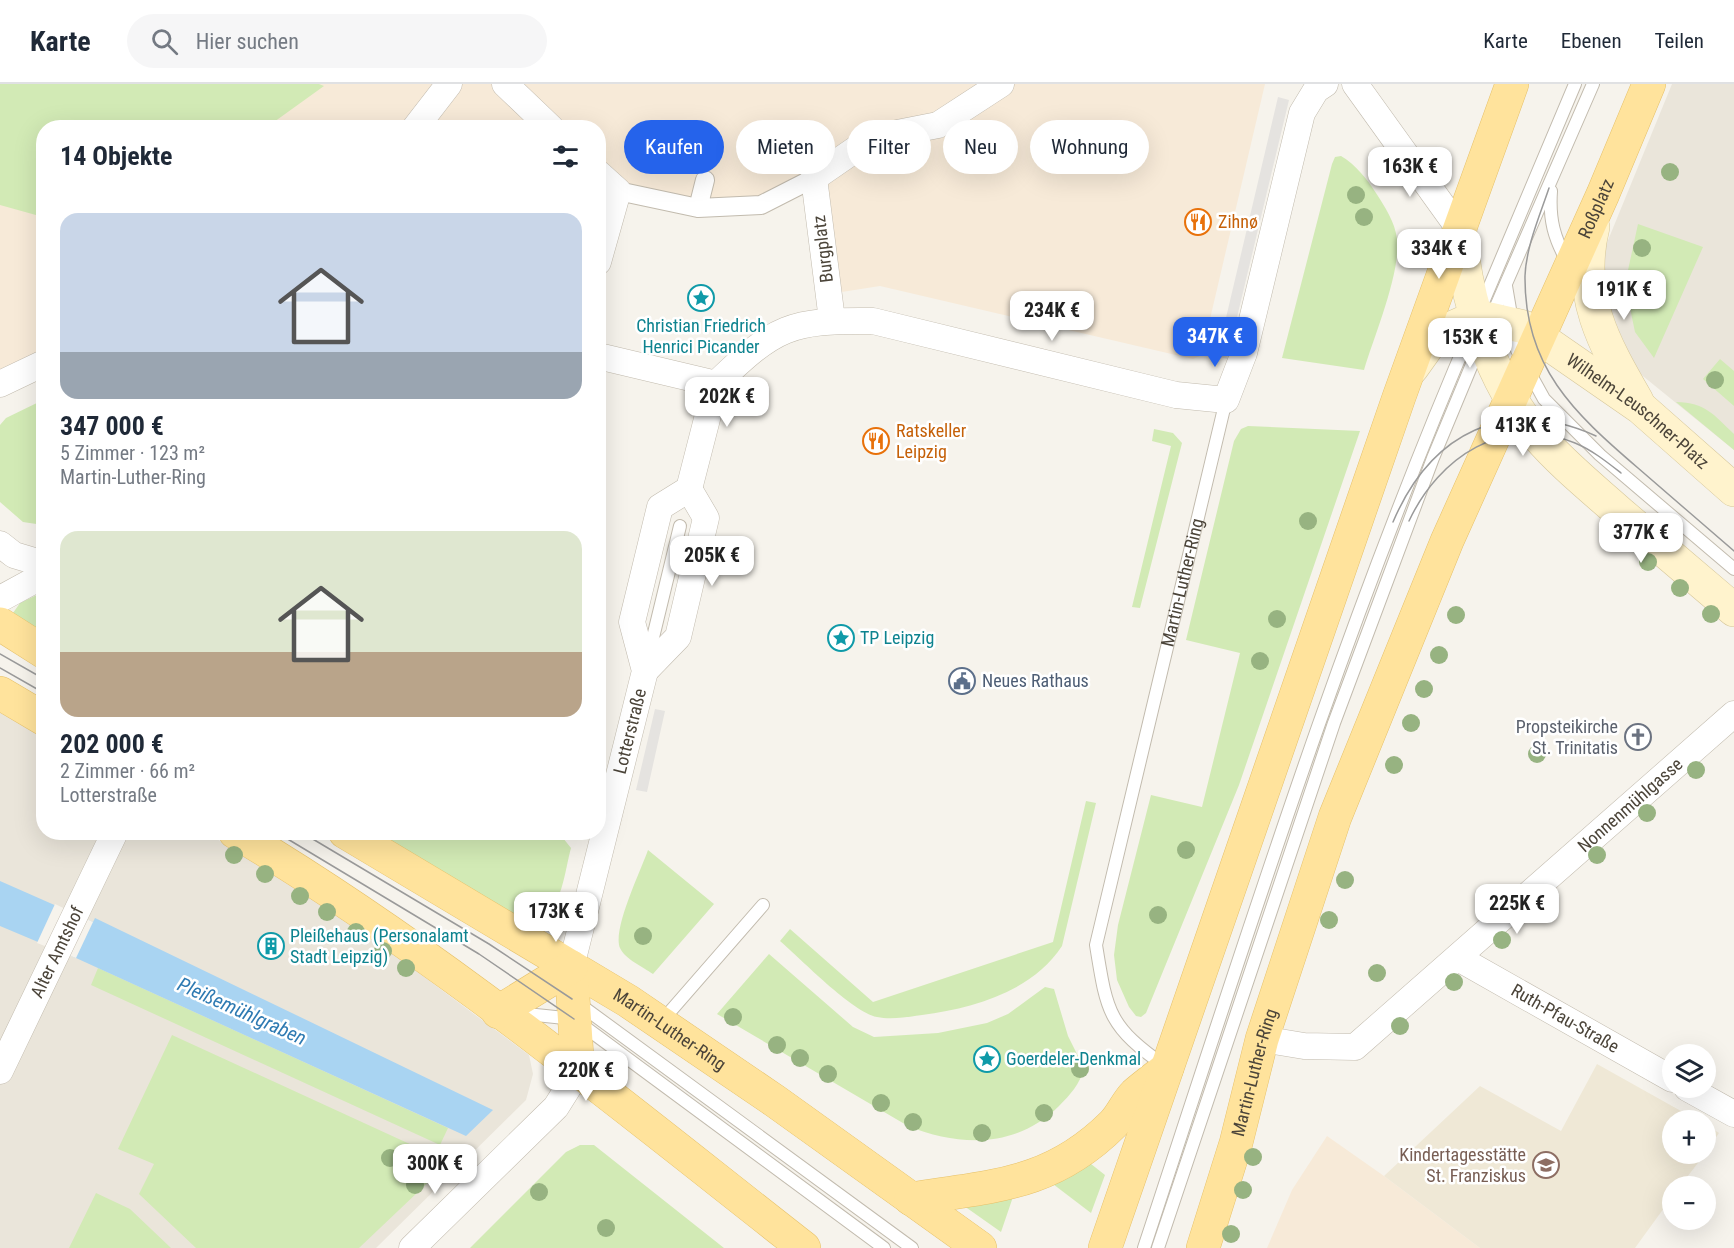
<!DOCTYPE html>
<html lang="de">
<meta charset="utf-8">
<style>
body{margin:0;font-family:"Roboto Condensed",sans-serif;background:#f6f6f7;color:#1f2937;height:100vh;display:flex;flex-direction:column;font-size:22px;white-space:nowrap}
*{box-sizing:border-box;margin:0}
p{font-size:20px;color:#747a83}
.icon{flex:none;width:33px;height:33px;fill:none;stroke:currentColor;stroke-width:2;stroke-linecap:round;stroke-linejoin:round}
.map{position:relative;flex:1;overflow:hidden}
.side{position:absolute;left:36px;top:36px;width:570px;height:720px;display:flex;flex-direction:column;background:#fff;border-radius:24px;box-shadow:0 6px 24px #0002}
.side>*{flex:none}
.banner{position:absolute;left:624px;top:36px;width:570px;height:54px;display:flex;gap:12px}
.fabs{position:absolute;left:1662px;top:960px;display:grid;gap:12px}
.fabs a{display:grid;place-items:center;width:54px;height:54px;border-radius:50%;background:#fff;box-shadow:0 6px 24px #0002;font-size:30px}
.price{position:absolute;translate:-50% -51px;padding:0 14px;border-radius:12px;background:#fff;color:#222;font-size:20px;line-height:39px;filter:drop-shadow(0 2px 3px #0008)}
.price::after{content:'';position:absolute;left:50%;top:36px;width:18px;height:14px;margin-left:-9px;background:inherit;clip-path:polygon(0 0,100% 0,50% 100%)}
.price.on{background:#2563eb;color:#fff}
ul{padding:0;list-style:none}
li{display:grid;align-content:center;gap:12px;height:318px;padding:0 24px}
li span{display:grid;place-items:center;height:186px;border-radius:18px;color:#555}
li>.icon{margin-inline-start:auto}
span .icon{width:108px;height:108px;fill:#fffc;stroke-width:1}
li b{font-size:26px}
h2{display:flex;justify-content:space-between;align-items:center;height:72px;padding:0 24px;font-size:26px}
.chip{padding:0 21px;border-radius:27px;background:#fff;box-shadow:0 6px 24px #0002;font-size:21px;line-height:54px}
.chip.on{background:#2563eb;color:#fff}
header{display:flex;align-items:center;gap:36px;box-sizing:border-box;height:84px;padding:0 30px;background:#fff;border-bottom:2px solid #e0e1e3}
header strong{font-size:28px}
nav{display:flex;gap:33px;margin-inline-start:auto;font-size:21px}
.search{width:420px;height:54px;background:#f6f6f7;display:flex;align-items:center;gap:15px;box-sizing:border-box;padding:0 21px;border-radius:33px;color:#747a83;font-size:22px}
.map>svg:first-child{display:block}
</style>
<header>
<strong>Karte</strong>
<div class="search"><svg class="icon" aria-label="search" viewBox="0 0 24 24"><circle cx="10" cy="10" r="6"/><path d="M15 15l6 6"/></svg>Hier suchen</div>
<nav><a>Karte</a><a>Ebenen</a><a>Teilen</a></nav>
</header>
<div class="map">
<svg width="1734" height="1164" viewBox="0 0 1734 1164">
<rect width="100%" height="100%" fill="#f6f3ec"/>
<path fill="#eae5da" d="M 1672,0 L 1734,0 L 1734,366 L 1633,284 L 1603,222 L 1604,166 Z
M 0,625 L 43,651 L 44,748 L 207,749 L 337,828 L 529,971 L 533,990 L 526,1016 L 376,1164 L 0,1164 Z"/>
<path fill="#f7ead8" d="M 0,0 L 1265,0 L 1203,265 L 1200,272 L 1193,275 L 880,202 L 829,210 L 815,95 L 761,121 L 618,107 L 599,178 L 598,44 L 44,44 L 43,279 L 0,300 Z
M 1327,1052 L 1384,1092 L 1480,1164 L 1267,1164 L 1292,1106 Z"/>
<path fill="#efe8d6" d="M 1597,980 L 1697,1036 L 1672,1036 L 1672,1070 L 1705,1070 L 1680,1102 L 1672,1102 L 1672,1113 L 1635,1164 L 1480,1164 L 1384,1092 L 1480,1002 L 1561,1047 Z
M 1706,1041 L 1719,1049 L 1706,1068 Z"/>
<path fill="#d2eab5" d="M 0,0 L 319,0 L 324,2 L 267,43 L 44,44 L 43,133 L 0,121 Z
M 1341,72 C 1356,81 1367,95 1376,109 C 1385,123 1395,138 1397,155 C 1401,189 1374,252 1364,286 L 1282,274 L 1332,80 L 1335,73 Z
M 1638,140 L 1703,163 L 1654,274 L 1635,248 L 1625,200 Z
M 1720,275 L 1734,287 L 1734,322 L 1703,295 Z
M 43,316 L 43,441 L 23,438 L 0,418 L 0,341 L 6,334 Z
M 1676,318 C 1706,319 1713,330 1734,350 L 1734,366 Z
M 1248,342 L 1360,347 L 1239,701 L 1146,929 L 1141,933 L 1136,932 L 1129,923 L 1117,896 L 1114,871 L 1118,841 L 1151,711 L 1202,723 L 1240,569 L 1186,556 L 1234,357 L 1241,345 Z
M 1154,345 L 1173,349 L 1182,359 L 1140,524 L 1132,523 L 1171,362 L 1152,357 Z
M 43,508 L 43,549 L 13,529 L 20,519 Z
M 1086,717 L 1096,719 L 1062,862 C 1032,908 973,924 922,931 C 908,933 891,936 877,933 C 852,928 801,875 780,857 L 790,845 L 873,918 L 1053,858 Z
M 373,749 L 559,749 L 571,764 C 563,793 561,847 518,835 Z
M 648,766 L 714,820 L 653,890 C 643,883 625,875 620,864 C 612,846 641,786 648,766 Z
M 769,870 L 853,943 L 874,953 L 938,949 L 987,939 L 1008,930 L 1045,903 L 1054,905 L 1068,952 L 1084,984 C 1080,1000 1070,1011 1059,1022 C 1017,1064 960,1063 908,1042 L 717,930 Z
M 98,884 L 448,1044 L 440,1061 L 91,901 Z
M 172,951 L 438,1073 L 439,1088 L 359,1164 L 196,1164 L 139,1110 L 154,1080 L 118,1065 Z
M 580,1061 L 594,1061 L 724,1164 L 470,1164 L 566,1068 Z
M 1086,1076 L 1105,1091 L 1091,1129 L 1049,1097 Z
M 1015,1107 L 1001,1148 L 957,1117 Z
M 96,1109 L 130,1125 L 171,1164 L 69,1164 Z"/>
<path fill="#e5e3e0" d="M 1278,13 L 1289,16 L 1227,275 L 1217,272 Z
M 655,625 L 665,627 L 647,708 L 636,706 Z"/>
<path fill="#a9d4f2" d="M 0,797 L 93,838 L 95,834 L 493,1026 L 466,1052 L 76,874 L 0,842 Z"/>
<path fill="#f6f3ec" d="M 55,820 L 93,838 L 76,874 L 37,859 Z"/>
<g fill="none" stroke-linecap="round" stroke-linejoin="round">
<defs>
<g id="service">
<path d="M 1551,107 C 1549,136 1554,154 1568,179"/>
<path d="M 1506,202 L 1517,266 L 1544,315 L 1600,371 L 1734,485"/>
<path d="M 1481,223 L 1575,0"/>
<path d="M 1491,234 L 1593,0"/>
<path d="M 648,574 L 680,442"/>
<path d="M 579,920 L 912,1164"/>
<path d="M 517,929 L 574,935 L 884,1164"/>
<path d="M 661,938 L 763,821"/>
<path id="s1" d="M 1166,983 C 1108,942 1107,929 1096,861 L 1226,316"/>
<path d="M 1144,1164 C 1246,854 1344,541 1473,242"/>
<path d="M 1158,1164 L 1334,639 L 1433,374 L 1480,261"/>
</g>
<path id="pedestrian" d="M 618,107 L 698,124 L 761,121 L 814,94
M 698,124 L 705,96"/>
<g id="minor">
<path d="M 505,0 L 551,44"/>
<path d="M 1355,0 L 1460,146"/>
<path d="M 415,44 L 449,0"/>
<path d="M 598,89 L 618,107 L 598,178"/>
<path d="M 832,236 L 814,94 L 872,54 L 938,41 L 1001,0"/>
<path d="M 598,272 L 716,300"/>
<path d="M 0,300 L 44,279"/>
<path d="M 716,300 C 776,242 790,236 873,237 L 1176,311 L 1226,316 L 1244,269 L 1302,29 L 1316,6 L 1325,0"/>
<path d="M 0,460 L 14,471 L 44,480"/>
<path d="M 0,515 L 44,491"/>
<path d="M 645,587 L 678,553 L 706,434 L 689,405"/>
<path id="s2" d="M 1458,874 L 1672,995"/>
<path id="s3" d="M 571,883 L 645,587 L 632,538 L 660,423 L 689,405 L 716,300"/>
<path id="s4" d="M 1262,955 L 1304,962 L 1355,963 L 1734,630"/>
<path id="s5" d="M 0,987 L 115,748"/>
<path d="M 1687,1004 L 1734,1030"/>
<path d="M 412,1164 L 556,1023 L 578,988"/>
</g>
<g id="secondary">
<path d="M 1593,143 C 1576,211 1604,260 1637,317"/>
<path d="M 1460,146 C 1465,215 1491,298 1537,351 C 1562,380 1592,404 1620,429 C 1658,461 1696,494 1734,526"/>
<path id="s6" d="M 1412,284 L 1432,256 L 1449,245 L 1467,237 L 1490,235 L 1524,243 L 1641,324 L 1734,406"/>
</g>
<g id="primary">
<path d="M 0,540 L 44,568"/>
<path d="M 0,609 L 44,635"/>
<path d="M 235,748 C 437,868 620,1020 804,1164"/>
<path id="s7" d="M 345,748 L 628,917 L 775,1017 L 980,1164"/>
<path d="M 571,883 L 578,988"/>
<path d="M 498,928 L 571,883"/>
<path d="M 911,1115 C 992,1102 1051,1102 1113,1040 C 1122,1031 1126,1019 1135,1010 C 1145,1001 1157,993 1167,984"/>
<path d="M 1105,1164 L 1399,313 L 1512,0"/>
<path id="s8" d="M 1203,1164 L 1236,1059 L 1262,955 L 1335,733 L 1447,457 L 1603,110 L 1649,0"/>
</g>
</defs>
<use href="#service" stroke="#c2bbae" stroke-width="14"/>
<use href="#pedestrian" stroke="#c2bbae" stroke-width="20"/>
<use href="#minor" stroke="#c2bbae" stroke-width="27"/>
<use href="#secondary" stroke="#d6c79b" stroke-width="34"/>
<use href="#primary" stroke="#e6c16a" stroke-width="34"/>
<use href="#service" stroke="#fff" stroke-width="12"/>
<use href="#pedestrian" stroke="#fff" stroke-width="18"/>
<use href="#minor" stroke="#fff" stroke-width="26"/>
<use href="#secondary" stroke="#fff3cd" stroke-width="33"/>
<use href="#primary" stroke="#ffe39c" stroke-width="33"/>
<path stroke="#9a9a9a" stroke-width="1.5" d="M 1549,104 C 1540,131 1526,163 1525,192 C 1524,283 1574,329 1638,384 C 1670,412 1702,439 1734,467
M 1409,437 C 1439,373 1503,330 1575,359 C 1592,366 1607,378 1621,389
M 1393,438 C 1431,349 1505,311 1596,352
M 0,570 L 44,595
M 0,584 L 44,609
M 276,748 L 479,870 L 574,935
M 301,748 L 489,860 L 572,915"/>
</g>
<g fill="#97b381">
<circle cx="1670" cy="88" r="9"/>
<circle cx="1356" cy="111" r="9"/>
<circle cx="1364" cy="133" r="9"/>
<circle cx="1642" cy="164" r="9"/>
<circle cx="1715" cy="296" r="9"/>
<circle cx="1308" cy="437" r="9"/>
<circle cx="1616" cy="449" r="9"/>
<circle cx="1648" cy="478" r="9"/>
<circle cx="1680" cy="504" r="9"/>
<circle cx="1711" cy="530" r="9"/>
<circle cx="1456" cy="531" r="9"/>
<circle cx="1277" cy="535" r="9"/>
<circle cx="1439" cy="571" r="9"/>
<circle cx="1260" cy="577" r="9"/>
<circle cx="1424" cy="605" r="9"/>
<circle cx="1411" cy="639" r="9"/>
<circle cx="1537" cy="670" r="9"/>
<circle cx="1394" cy="681" r="9"/>
<circle cx="1696" cy="686" r="9"/>
<circle cx="1647" cy="729" r="9"/>
<circle cx="1186" cy="766" r="9"/>
<circle cx="234" cy="771" r="9"/>
<circle cx="1597" cy="771" r="9"/>
<circle cx="265" cy="790" r="9"/>
<circle cx="1345" cy="796" r="9"/>
<circle cx="300" cy="812" r="9"/>
<circle cx="1549" cy="813" r="9"/>
<circle cx="327" cy="828" r="9"/>
<circle cx="1158" cy="831" r="9"/>
<circle cx="1329" cy="836" r="9"/>
<circle cx="356" cy="848" r="9"/>
<circle cx="643" cy="852" r="9"/>
<circle cx="1502" cy="856" r="9"/>
<circle cx="383" cy="867" r="9"/>
<circle cx="406" cy="884" r="9"/>
<circle cx="1377" cy="889" r="9"/>
<circle cx="1454" cy="898" r="9"/>
<circle cx="733" cy="933" r="9"/>
<circle cx="1400" cy="942" r="9"/>
<circle cx="777" cy="961" r="9"/>
<circle cx="800" cy="974" r="9"/>
<circle cx="1080" cy="985" r="9"/>
<circle cx="828" cy="990" r="9"/>
<circle cx="881" cy="1019" r="9"/>
<circle cx="1044" cy="1029" r="9"/>
<circle cx="913" cy="1038" r="9"/>
<circle cx="982" cy="1049" r="9"/>
<circle cx="1253" cy="1073" r="9"/>
<circle cx="390" cy="1074" r="9"/>
<circle cx="415" cy="1101" r="9"/>
<circle cx="1243" cy="1106" r="9"/>
<circle cx="539" cy="1108" r="9"/>
<circle cx="606" cy="1144" r="9"/>
<circle cx="1231" cy="1150" r="9"/>
</g>
<defs>
<symbol id="restaurant-ring" viewBox="-11 -11 22 22"><circle r="9.5" fill="#fff" stroke="#e8710a" stroke-width="1.5"/><path d="M-5-6h1v4h1v-4h1v4h1v-4h1v5L-1.5 .5V6h-2V.5L-5-1ZM5-6V6H3V1.5H1.5Q1.5-4 5-6Z" fill="#e8710a"/></symbol>
<symbol id="sight-ring" viewBox="-11 -11 22 22"><circle r="9.5" fill="#fff" stroke="#0f9aa8" stroke-width="1.5"/><path d="M0-6L1.8-2.2L6-1.7L2.9 1.2L3.7 5.4L0 3.3L-3.7 5.4L-2.9 1.2L-6-1.7L-1.8-2.2Z" fill="#0f9aa8"/></symbol>
<symbol id="civic-ring" viewBox="-11 -11 22 22"><circle r="9.5" fill="#fff" stroke="#5c6f8a" stroke-width="1.5"/><path d="M-.6-6.5H3V-4.5H.6V-3L4-1V1h2V6H-6V1h2V-1L-.6-3ZM-1.2 2.5V6h2.4V2.5Z" fill="#5c6f8a"/></symbol>
<symbol id="church-ring" viewBox="-11 -11 22 22"><circle r="9.5" fill="#fff" stroke="#6b7280" stroke-width="1.5"/><path d="M-1.2-6h2.4v3.5h3.3v2.4h-3.3V6h-2.4V-.1h-3.3v-2.4h3.3Z" fill="#6b7280"/></symbol>
<symbol id="building-ring" viewBox="-11 -11 22 22"><circle r="9.5" fill="#fff" stroke="#0f9aa8" stroke-width="1.5"/><path d="M-4-6H4V6H1V3H-1V6H-4ZM-2.5-4.3h1.7v1.8h-1.7ZM.8-4.3h1.7v1.8H.8ZM-2.5-1h1.7V.8h-1.7ZM.8-1h1.7V.8H.8Z" fill="#0f9aa8"/></symbol>
<symbol id="school-ring" viewBox="-11 -11 22 22"><circle r="9.5" fill="#fff" stroke="#8d6e63" stroke-width="1.5"/><path d="M0-5L7-2L0 1L-7-2ZM-4 1L0 2.5L4 1V4Q0 6-4 4Z" fill="#8d6e63"/></symbol>
</defs>
<g fill-rule="evenodd">
<use href="#restaurant-ring" x="1183" y="123" width="30" height="30"/>
<use href="#sight-ring" x="686" y="199" width="30" height="30"/>
<use href="#restaurant-ring" x="861" y="342" width="30" height="30"/>
<use href="#sight-ring" x="826" y="539" width="30" height="30"/>
<use href="#civic-ring" x="947" y="582" width="30" height="30"/>
<use href="#church-ring" x="1623" y="638" width="30" height="30"/>
<use href="#building-ring" x="256" y="847" width="30" height="30"/>
<use href="#sight-ring" x="972" y="960" width="30" height="30"/>
<use href="#school-ring" x="1531" y="1066" width="30" height="30"/>
</g>
<g text-anchor="middle" stroke-width="5" stroke-linejoin="round" paint-order="stroke">
<g font-size="18" fill="#4b4439" stroke="#fff">
<text dy="6" stroke="none"><textPath href="#s8" startOffset="1113">Roßplatz</textPath></text>
<text transform="translate(823 165) rotate(-97)" y="6">Burgplatz</text>
<text dy="6" stroke="none"><textPath href="#s6" startOffset="274">Wilhelm-Leuschner-Platz</textPath></text>
<text dy="6" stroke="none"><textPath href="#s1" startOffset="520">Martin-Luther-Ring</textPath></text>
<text dy="6" stroke="none"><textPath href="#s3" startOffset="243">Lotterstraße</textPath></text>
<text dy="6" stroke="none"><textPath href="#s4" startOffset="460">Nonnenmühlgasse</textPath></text>
<text dy="6" stroke="none"><textPath href="#s5" startOffset="132">Alter Amtshof</textPath></text>
<text dy="6" stroke="none"><textPath href="#s2" startOffset="123">Ruth-Pfau-Straße</textPath></text>
<text dy="6" stroke="none"><textPath href="#s7" startOffset="380">Martin-Luther-Ring</textPath></text>
<text dy="6" stroke="none"><textPath href="#s8" startOffset="183">Martin-Luther-Ring</textPath></text>
</g>
<g font-size="18" fill="#c56008" stroke="#fff" text-anchor="start">
<text x="1218" y="144">Zihnø</text>
<text x="896" y="353">Ratskeller<tspan x="896" dy="21">Leipzig</tspan></text>
</g>
<g font-size="18" fill="#0d838f" stroke="#fff" text-anchor="start">
<text x="701" y="248" text-anchor="middle">Christian Friedrich<tspan x="701" dy="21">Henrici Picander</tspan></text>
<text x="860" y="560">TP Leipzig</text>
<text x="290" y="858">Pleißehaus (Personalamt<tspan x="290" dy="21">Stadt Leipzig)</tspan></text>
<text x="1006" y="981">Goerdeler-Denkmal</text>
</g>
<g font-size="18" fill="#4e5e75" stroke="#fff" text-anchor="start">
<text x="982" y="603">Neues Rathaus</text>
</g>
<g font-size="18" fill="#5b616d" stroke="#fff" text-anchor="end">
<text x="1618" y="649">Propsteikirche<tspan x="1618" dy="21">St. Trinitatis</tspan></text>
</g>
<g font-size="18" fill="#785e54" stroke="#fff" text-anchor="end">
<text x="1526" y="1077">Kindertagesstätte<tspan x="1526" dy="21">St. Franziskus</tspan></text>
</g>
<g font-size="20" font-style="italic" fill="#2e7ab2" stroke="#fff">
<text transform="translate(242 927) rotate(24)" y="7">Pleißemühlgraben</text>
</g>
</g>
</svg>
<div class="fabs">
<a><svg class="icon" aria-label="layers" viewBox="0 0 24 24"><path d="M12 4l9 5-9 5-9-5zM3 14l9 5 9-5"/></svg></a>
<a>+</a>
<a>−</a>
</div>
<b class="price" style="left:1410px;top:114px">163K €</b>
<b class="price" style="left:1439px;top:196px">334K €</b>
<b class="price" style="left:1624px;top:237px">191K €</b>
<b class="price" style="left:1052px;top:258px">234K €</b>
<b class="price on" style="left:1215px;top:284px">347K €</b>
<b class="price" style="left:1470px;top:285px">153K €</b>
<b class="price" style="left:727px;top:344px">202K €</b>
<b class="price" style="left:1523px;top:373px">413K €</b>
<b class="price" style="left:1641px;top:480px">377K €</b>
<b class="price" style="left:712px;top:503px">205K €</b>
<b class="price" style="left:1517px;top:851px">225K €</b>
<b class="price" style="left:556px;top:859px">173K €</b>
<b class="price" style="left:586px;top:1018px">220K €</b>
<b class="price" style="left:435px;top:1111px">300K €</b>
<div class="banner">
<a class="chip on">Kaufen</a>
<a class="chip">Mieten</a>
<a class="chip">Filter</a>
<a class="chip">Neu</a>
<a class="chip">Wohnung</a>
</div>
<section class="side">
<h2>14 Objekte<svg class="icon" aria-label="filters" viewBox="0 0 24 24"><path d="M4 7h16M4 17h16"/><circle cx="9" cy="7" r="2"/><circle cx="15" cy="17" r="2"/></svg></h2>
<ul>
<li><span style="background:linear-gradient(#c9d6e8 75%,#9aa5b1 0)"><svg class="icon" aria-label="home" viewBox="0 0 24 24"><path d="M3 11l9-7 9 7M6 9v11h12V9"/></svg></span><div><b>347 000 €</b><p>5 Zimmer · 123 m²</p><p>Martin-Luther-Ring</p></div></li>
<li><span style="background:linear-gradient(#dfe7d0 65%,#b9a48a 0)"><svg class="icon" aria-label="home" viewBox="0 0 24 24"><path d="M3 11l9-7 9 7M6 9v11h12V9"/></svg></span><div><b>202 000 €</b><p>2 Zimmer · 66 m²</p><p>Lotterstraße</p></div></li>
</ul>
</section>
</div>
